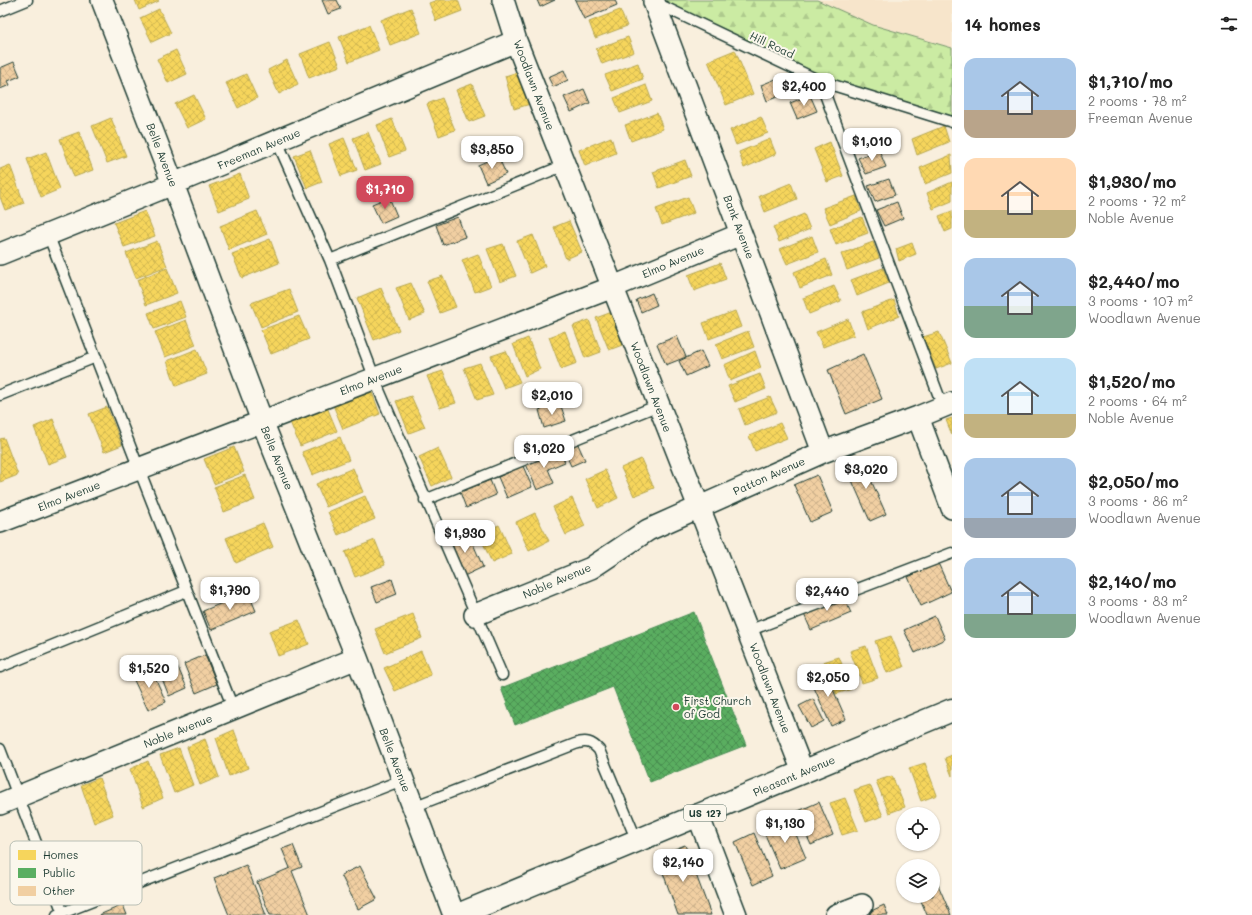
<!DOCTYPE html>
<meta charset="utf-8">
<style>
body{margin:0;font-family:Mali,sans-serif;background:#f2f2f2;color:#222;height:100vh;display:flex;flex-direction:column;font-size:15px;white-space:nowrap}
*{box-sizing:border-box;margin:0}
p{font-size:13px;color:#767676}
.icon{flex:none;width:22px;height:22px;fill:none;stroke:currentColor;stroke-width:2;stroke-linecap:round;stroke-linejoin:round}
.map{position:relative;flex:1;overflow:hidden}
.details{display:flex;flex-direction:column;background:#fff;width:300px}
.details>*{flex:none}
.fabs{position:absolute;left:896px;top:807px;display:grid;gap:8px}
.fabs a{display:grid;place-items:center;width:44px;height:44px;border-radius:50%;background:#fff;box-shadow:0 1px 3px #0004;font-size:20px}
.price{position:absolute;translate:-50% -34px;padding:0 9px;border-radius:8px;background:#fff;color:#222;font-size:13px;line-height:26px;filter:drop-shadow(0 1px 2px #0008)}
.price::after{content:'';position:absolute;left:50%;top:24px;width:12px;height:9px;margin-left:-6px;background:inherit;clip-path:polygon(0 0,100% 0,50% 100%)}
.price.on{background:#d1495b;color:#fff}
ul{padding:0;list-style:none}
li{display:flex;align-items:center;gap:12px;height:100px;padding:0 12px}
li span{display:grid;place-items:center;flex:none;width:112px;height:80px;border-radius:12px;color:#555}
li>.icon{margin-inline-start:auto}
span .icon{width:48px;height:48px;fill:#fffc;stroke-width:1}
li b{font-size:17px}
h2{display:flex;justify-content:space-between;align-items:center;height:48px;padding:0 12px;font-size:17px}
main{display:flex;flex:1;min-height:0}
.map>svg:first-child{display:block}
</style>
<main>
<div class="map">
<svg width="952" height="915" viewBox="0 0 952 915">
<defs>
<pattern id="forest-firs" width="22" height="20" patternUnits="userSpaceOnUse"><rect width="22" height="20" fill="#cbeba3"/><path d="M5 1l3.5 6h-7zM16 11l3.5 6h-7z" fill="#aeca8d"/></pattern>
<pattern id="homes-cross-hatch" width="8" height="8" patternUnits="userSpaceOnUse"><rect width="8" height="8" fill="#f6d55c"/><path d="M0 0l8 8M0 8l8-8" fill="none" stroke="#d2b851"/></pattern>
<pattern id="public-cross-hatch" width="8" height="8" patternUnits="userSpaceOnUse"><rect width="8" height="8" fill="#5aae61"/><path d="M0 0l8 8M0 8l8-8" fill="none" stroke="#4a8f51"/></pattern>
<pattern id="building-cross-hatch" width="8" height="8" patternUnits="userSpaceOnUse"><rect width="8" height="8" fill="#f1cfa2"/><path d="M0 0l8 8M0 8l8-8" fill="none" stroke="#ceb38c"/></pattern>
</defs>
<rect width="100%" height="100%" fill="#f9efdd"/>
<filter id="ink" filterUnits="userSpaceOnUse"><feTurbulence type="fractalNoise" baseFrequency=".025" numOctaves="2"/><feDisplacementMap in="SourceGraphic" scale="8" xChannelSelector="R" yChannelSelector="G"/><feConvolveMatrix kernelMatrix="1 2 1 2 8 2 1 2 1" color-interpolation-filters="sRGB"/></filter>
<g filter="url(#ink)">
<path fill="#f7e5cb" d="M 817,0 L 952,0 L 952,48 L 873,25 Z"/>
<path fill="url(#forest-firs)" stroke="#75946c" d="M 650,0 L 817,0 L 873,25 L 952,48 L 952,122 L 820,81 Z"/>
<path fill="url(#homes-cross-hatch)" stroke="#b6a750" d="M 135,0 L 158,0 L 159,1 L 139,10 Z
M 437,0 L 458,0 L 462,11 L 436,21 L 429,3 Z
M 411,8 L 421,33 L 390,45 L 381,20 Z
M 159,9 L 171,33 L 152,42 L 140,18 Z
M 620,10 L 627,26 L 595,38 L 589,22 Z
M 369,25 L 379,50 L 349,62 L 339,37 Z
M 628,37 L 634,52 L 602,64 L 596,49 Z
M 330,42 L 340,66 L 309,78 L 300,54 Z
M 176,50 L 187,74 L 168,83 L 157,59 Z
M 735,50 L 753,94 L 726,105 L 708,61 Z
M 287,60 L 298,84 L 279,94 L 268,70 Z
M 638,63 L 643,79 L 612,91 L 605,75 Z
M 521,71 L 530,104 L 514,109 L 505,76 Z
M 246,74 L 257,98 L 238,108 L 226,83 Z
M 472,84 L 485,116 L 469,122 L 456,90 Z
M 646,85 L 652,101 L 620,113 L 614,98 Z
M 194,95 L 206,119 L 187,128 L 175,104 Z
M 442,98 L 455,130 L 439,136 L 427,104 Z
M 657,113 L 663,129 L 631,141 L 625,125 Z
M 761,117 L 768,133 L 736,145 L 730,130 Z
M 111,118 L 126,156 L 107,163 L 92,126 Z
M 392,119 L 405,151 L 389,157 L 377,125 Z
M 944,126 L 949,142 L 917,155 L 912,139 Z
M 79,132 L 93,170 L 74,177 L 60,139 Z
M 368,132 L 381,164 L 365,170 L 353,138 Z
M 611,137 L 616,153 L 585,166 L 579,150 Z
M 344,138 L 357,170 L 341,176 L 329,144 Z
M 770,139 L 776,154 L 744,168 L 739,152 Z
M 830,142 L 843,176 L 827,182 L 814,149 Z
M 310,150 L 322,182 L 307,188 L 294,156 Z
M 46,152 L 60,189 L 41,197 L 27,159 Z
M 951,155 L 952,173 L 925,184 L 920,168 Z
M 685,160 L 691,176 L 659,188 L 653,172 Z
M 10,165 L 24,203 L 5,210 L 0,197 L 0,169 Z
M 240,174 L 249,199 L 219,211 L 209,186 Z
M 952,182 L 952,201 L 933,209 L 927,193 Z
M 791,183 L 797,199 L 765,212 L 759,196 Z
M 856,196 L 861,211 L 830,224 L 823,208 Z
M 688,197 L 694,213 L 662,225 L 656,209 Z
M 145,211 L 155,236 L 124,247 L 114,223 Z
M 257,211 L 267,234 L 229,250 L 220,226 Z
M 952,211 L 952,229 L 945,232 L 939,216 Z
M 804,214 L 810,229 L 779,242 L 773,227 Z
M 862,217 L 868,233 L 836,245 L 830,229 Z
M 569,221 L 582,252 L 566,259 L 554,227 Z
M 533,235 L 545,266 L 530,273 L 517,241 Z
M 812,236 L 818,252 L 787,264 L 780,249 Z
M 270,239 L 279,263 L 242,278 L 232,254 Z
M 157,241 L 167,266 L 136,278 L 126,253 Z
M 873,242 L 879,258 L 847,270 L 841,254 Z
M 912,243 L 916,254 L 899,261 L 896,249 Z
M 503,244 L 516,276 L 500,282 L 487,249 Z
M 478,254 L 491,286 L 475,292 L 462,260 Z
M 826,259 L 832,275 L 800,288 L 794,272 Z
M 720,263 L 726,279 L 694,291 L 688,275 Z
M 167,268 L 177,293 L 146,305 L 137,280 Z
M 883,268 L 889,283 L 857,296 L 851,280 Z
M 443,276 L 456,307 L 440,313 L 427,281 Z
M 411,283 L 425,314 L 409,320 L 396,288 Z
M 834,286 L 841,301 L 809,314 L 803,298 Z
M 381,288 L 399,330 L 374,340 L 357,298 Z
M 289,289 L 298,312 L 261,327 L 251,303 Z
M 894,300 L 899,316 L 868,329 L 862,312 Z
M 180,301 L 186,317 L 154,329 L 148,313 Z
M 735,311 L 741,327 L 709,339 L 703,323 Z
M 612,312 L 625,344 L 609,350 L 596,318 Z
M 299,316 L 309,339 L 271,354 L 261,330 Z
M 848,319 L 854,335 L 823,347 L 816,332 Z
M 186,320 L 196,345 L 165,357 L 155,332 Z
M 589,320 L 601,352 L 585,358 L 573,326 Z
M 565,331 L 577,363 L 561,369 L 549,337 Z
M 748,331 L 754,347 L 722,359 L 716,344 Z
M 939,332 L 952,363 L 936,369 L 923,337 Z
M 528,338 L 540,369 L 525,376 L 513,344 Z
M 197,349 L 207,374 L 176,386 L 167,361 Z
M 506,351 L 520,382 L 504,388 L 491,356 Z
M 755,351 L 761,368 L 730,381 L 724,365 Z
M 480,363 L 493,395 L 477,400 L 464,368 Z
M 443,371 L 456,403 L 440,408 L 427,376 Z
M 760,374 L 766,389 L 735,402 L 728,386 Z
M 371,390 L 380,414 L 343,429 L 333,405 Z
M 411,396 L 425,427 L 409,433 L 396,401 Z
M 770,397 L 777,412 L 745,425 L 739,409 Z
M 107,407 L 122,445 L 104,452 L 89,414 Z
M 327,407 L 337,431 L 300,446 L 290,422 Z
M 952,418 L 952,435 L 946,420 Z
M 53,419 L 67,457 L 48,464 L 34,427 Z
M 780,423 L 787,438 L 755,451 L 749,436 Z
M 340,437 L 349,460 L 312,475 L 302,452 Z
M 4,438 L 18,475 L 0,482 L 0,439 Z
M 234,447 L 244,472 L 214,484 L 204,459 Z
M 438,448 L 451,477 L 432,486 L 419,457 Z
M 641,459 L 654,488 L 634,496 L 621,468 Z
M 353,468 L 363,492 L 326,507 L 316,484 Z
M 605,470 L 618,498 L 598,508 L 585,479 Z
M 245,475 L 255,500 L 224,512 L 214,487 Z
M 365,496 L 375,519 L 338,535 L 328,512 Z
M 572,498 L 585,526 L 566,535 L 553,507 Z
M 535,513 L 549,541 L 529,551 L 516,522 Z
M 263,523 L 273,547 L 236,563 L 226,538 Z
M 499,525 L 512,554 L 492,563 L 479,534 Z
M 375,540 L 385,565 L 355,577 L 345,552 Z
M 413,614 L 422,638 L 385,653 L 375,629 Z
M 299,620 L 309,644 L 278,656 L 269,631 Z
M 891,636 L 904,667 L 887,673 L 875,641 Z
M 866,646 L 878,678 L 862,683 L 850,651 Z
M 421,651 L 431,675 L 395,691 L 384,668 Z
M 839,657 L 852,689 L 836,694 L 823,662 Z
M 234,730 L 248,768 L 229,776 L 216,738 Z
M 205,739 L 219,777 L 200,785 L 187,747 Z
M 179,748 L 193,785 L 174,793 L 160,755 Z
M 952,755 L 952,776 L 945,758 Z
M 148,761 L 163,798 L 143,807 L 130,769 Z
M 925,763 L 937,795 L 921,801 L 909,768 Z
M 892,776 L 905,807 L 889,813 L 876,781 Z
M 99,778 L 113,815 L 94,823 L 81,785 Z
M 870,785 L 883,816 L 866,822 L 854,790 Z
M 845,798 L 858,830 L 842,835 L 830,803 Z"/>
<path fill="url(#public-cross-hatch)" stroke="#488c54" d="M 694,612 L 746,745 L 650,782 L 613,687 L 515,725 L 501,688 Z"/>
<path fill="url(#building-cross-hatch)" stroke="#1f3d34" d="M 322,0 L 337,0 L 341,9 L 328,14 Z
M 537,0 L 555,0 L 540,7 Z
M 575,0 L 615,0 L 617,5 L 584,19 Z
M 14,62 L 20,76 L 8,81 L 10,85 L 0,89 L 0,68 Z
M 564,70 L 568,80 L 553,87 L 548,77 Z
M 781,77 L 787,93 L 767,101 L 761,85 Z
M 584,89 L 590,103 L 571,112 L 564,97 Z
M 810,95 L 817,111 L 797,119 L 790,103 Z
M 879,150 L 886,167 L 866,174 L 858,158 Z
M 498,156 L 506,174 L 486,183 L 478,165 Z
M 889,179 L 895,195 L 875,202 L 868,186 Z
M 389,197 L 397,216 L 381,223 L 372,204 Z
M 897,202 L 903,218 L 884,226 L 876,210 Z
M 458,217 L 465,237 L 443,245 L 436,225 Z
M 652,293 L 657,305 L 641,312 L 636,300 Z
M 677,336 L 686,357 L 666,365 L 657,344 Z
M 701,351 L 708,366 L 686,376 L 679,361 Z
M 863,354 L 882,399 L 846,414 L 828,370 Z
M 560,403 L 566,421 L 544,428 L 539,410 Z
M 576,440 L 585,460 L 571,466 L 562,446 Z
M 560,450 L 565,462 L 548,469 L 554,483 L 537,490 L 526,464 Z
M 862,460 L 886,514 L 870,521 L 846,467 Z
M 523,466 L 532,487 L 507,498 L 498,477 Z
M 817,475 L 833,512 L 810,522 L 794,485 Z
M 490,480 L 496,495 L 466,508 L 460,492 Z
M 468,532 L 483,567 L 462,577 L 446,541 Z
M 938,563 L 951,592 L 921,606 L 908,577 Z
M 392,579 L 397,594 L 377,602 L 371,587 Z
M 248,592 L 256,611 L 211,630 L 203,611 Z
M 843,595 L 851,613 L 811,630 L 803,612 Z
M 935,616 L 945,639 L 915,653 L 904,630 Z
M 205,655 L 217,684 L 196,693 L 184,664 Z
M 176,663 L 187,688 L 169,696 L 159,671 Z
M 151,668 L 166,702 L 148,710 L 132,676 Z
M 824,669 L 846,719 L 831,726 L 809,676 Z
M 813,699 L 824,721 L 811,728 L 799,706 Z
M 819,802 L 833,835 L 811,845 L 796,812 Z
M 789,818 L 806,858 L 780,869 L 763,830 Z
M 754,833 L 772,876 L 753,885 L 735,842 Z
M 293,845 L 302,867 L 292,871 L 310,915 L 270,915 L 257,882 L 290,868 L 282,849 Z
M 685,845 L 711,915 L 678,915 L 657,856 Z
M 246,865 L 266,915 L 229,915 L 214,878 Z
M 360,866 L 377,899 L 358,909 L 341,875 Z
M 933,873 L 951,915 L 927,915 L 919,896 L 933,896 Z
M 123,905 L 127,915 L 99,915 Z
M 884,905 L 888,915 L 871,915 L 869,912 Z"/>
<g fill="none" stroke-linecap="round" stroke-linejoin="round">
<defs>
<path id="service" d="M 656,3 L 820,81 L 952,122
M 0,11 L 27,0
M 820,81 L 943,407
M 277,141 L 330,260 L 379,390 L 502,675
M 48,234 L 139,469 L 233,708
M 330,260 L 565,165
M 0,395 L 96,357
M 425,500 L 659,405
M 748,631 L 952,553
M 0,667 L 186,591
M 0,749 L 63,913
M 413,807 L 575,744 C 586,740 592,742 599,750 L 637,841
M 57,915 L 402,780"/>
<path id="minor" d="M 102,0 L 173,184 L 262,421 L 357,658 L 454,915
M 503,0 L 516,41 L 803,772
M 654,2 L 823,452
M 0,254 L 173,184 L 516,41
M 918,417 L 952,508
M 0,522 L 613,287 L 741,234
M 475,615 L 591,568 L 648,530 L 823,452 L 918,417 L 952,403
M 0,804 L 357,658
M 698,815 L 736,915
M 836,915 L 862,905"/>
<path id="primary" d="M 458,915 L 952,710"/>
</defs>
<use href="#service" stroke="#1f3d34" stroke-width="13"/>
<use href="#minor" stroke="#1f3d34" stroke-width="24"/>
<use href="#primary" stroke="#1f3d34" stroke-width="25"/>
<use href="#service" stroke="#fbf7ec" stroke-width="10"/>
<use href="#minor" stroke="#fbf7ec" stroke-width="21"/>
<use href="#primary" stroke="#fbf7ec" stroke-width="22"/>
</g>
</g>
<circle fill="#d1495b" stroke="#fbf7ec" stroke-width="1.5" cx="676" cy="707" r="4"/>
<g text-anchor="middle" stroke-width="4" stroke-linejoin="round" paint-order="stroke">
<rect fill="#fbf7ec" stroke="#61756b" stroke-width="1" x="684" y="805" width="42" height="16" rx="3"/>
<g font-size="10" font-weight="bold" fill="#1f3d34">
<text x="705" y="817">US 127</text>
</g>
<g font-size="11" fill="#1f3d34" stroke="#fbf7ec">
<text transform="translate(772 45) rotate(25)" y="4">Hill Road</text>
<text transform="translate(534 85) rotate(69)" y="4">Woodlawn Avenue</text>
<text transform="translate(259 149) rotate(-23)" y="4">Freeman Avenue</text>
<text transform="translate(162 155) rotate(69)" y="4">Belle Avenue</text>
<text transform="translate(739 227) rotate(69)" y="4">Bank Avenue</text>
<text transform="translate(673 262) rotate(-23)" y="4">Elmo Avenue</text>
<text transform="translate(371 380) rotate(-21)" y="4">Elmo Avenue</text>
<text transform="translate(651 387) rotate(69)" y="4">Woodlawn Avenue</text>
<text transform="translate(277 458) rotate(68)" y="4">Belle Avenue</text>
<text transform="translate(769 476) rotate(-24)" y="4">Patton Avenue</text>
<text transform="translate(69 496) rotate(-21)" y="4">Elmo Avenue</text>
<text transform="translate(557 581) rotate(-23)" y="4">Noble Avenue</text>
<text transform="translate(770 688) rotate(69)" y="4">Woodlawn Avenue</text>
<text transform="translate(178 731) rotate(-22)" y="4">Noble Avenue</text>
<text transform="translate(395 760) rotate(69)" y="4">Belle Avenue</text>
<text transform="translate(794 776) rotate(-23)" y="4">Pleasant Avenue</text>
</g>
<g font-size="11" fill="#1f3d34" stroke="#fbf7ec" text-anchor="start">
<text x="684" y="705">First Church<tspan x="684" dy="13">of God</tspan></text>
</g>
</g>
<rect x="10" y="841" width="132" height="64" rx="6" fill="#fbf7ec" stroke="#b9bfb5" stroke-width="1"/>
<rect x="18" y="850" width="18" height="10" fill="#f6d55c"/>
<rect x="18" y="868" width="18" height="10" fill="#5aae61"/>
<rect x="18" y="886" width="18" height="10" fill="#f1cfa2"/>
<g font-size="11" fill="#1f3d34">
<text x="43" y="859">Homes</text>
<text x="43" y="877">Public</text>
<text x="43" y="895">Other</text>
</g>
</svg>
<div class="fabs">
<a><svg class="icon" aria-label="locate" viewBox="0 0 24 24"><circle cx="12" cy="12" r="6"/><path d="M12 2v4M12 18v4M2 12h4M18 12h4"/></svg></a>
<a><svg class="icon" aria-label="layers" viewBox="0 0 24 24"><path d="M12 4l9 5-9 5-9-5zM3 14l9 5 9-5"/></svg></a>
</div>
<b class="price" style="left:804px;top:107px">$2,400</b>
<b class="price" style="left:872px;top:162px">$1,010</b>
<b class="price" style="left:492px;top:170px">$3,850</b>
<b class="price on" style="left:385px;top:210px">$1,710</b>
<b class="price" style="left:552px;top:416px">$2,010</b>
<b class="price" style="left:544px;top:469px">$1,020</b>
<b class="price" style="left:866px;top:490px">$3,020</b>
<b class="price" style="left:465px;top:554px">$1,930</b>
<b class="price" style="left:230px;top:611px">$1,790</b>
<b class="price" style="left:827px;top:612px">$2,440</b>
<b class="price" style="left:149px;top:689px">$1,520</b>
<b class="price" style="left:828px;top:698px">$2,050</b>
<b class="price" style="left:785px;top:844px">$1,130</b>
<b class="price" style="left:683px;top:883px">$2,140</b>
</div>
<section class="details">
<h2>14 homes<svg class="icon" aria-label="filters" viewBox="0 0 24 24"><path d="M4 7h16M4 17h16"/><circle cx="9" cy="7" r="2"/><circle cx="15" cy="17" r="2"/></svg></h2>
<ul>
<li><span style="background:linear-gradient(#a9c7e8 65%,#b9a48a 0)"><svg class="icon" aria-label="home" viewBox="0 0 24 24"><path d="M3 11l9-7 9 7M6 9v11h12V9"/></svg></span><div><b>$1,710/mo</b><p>2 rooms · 78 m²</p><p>Freeman Avenue</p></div></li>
<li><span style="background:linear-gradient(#ffd9b3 65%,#c2b280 0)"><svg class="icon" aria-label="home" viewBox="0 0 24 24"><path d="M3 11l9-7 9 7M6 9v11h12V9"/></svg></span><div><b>$1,930/mo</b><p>2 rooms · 72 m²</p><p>Noble Avenue</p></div></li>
<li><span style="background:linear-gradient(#a9c7e8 60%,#7fa58c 0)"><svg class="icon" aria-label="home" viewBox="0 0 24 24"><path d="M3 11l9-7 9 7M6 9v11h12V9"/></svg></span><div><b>$2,440/mo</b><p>3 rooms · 107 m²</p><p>Woodlawn Avenue</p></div></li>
<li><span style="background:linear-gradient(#bfe0f5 70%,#c2b280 0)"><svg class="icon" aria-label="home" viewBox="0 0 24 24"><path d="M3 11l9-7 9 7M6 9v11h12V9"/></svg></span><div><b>$1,520/mo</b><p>2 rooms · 64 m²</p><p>Noble Avenue</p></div></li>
<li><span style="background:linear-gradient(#a9c7e8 75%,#9aa5b1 0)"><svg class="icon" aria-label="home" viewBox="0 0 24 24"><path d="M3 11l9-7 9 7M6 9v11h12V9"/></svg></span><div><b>$2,050/mo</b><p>3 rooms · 86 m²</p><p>Woodlawn Avenue</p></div></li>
<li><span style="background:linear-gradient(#a9c7e8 70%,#7fa58c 0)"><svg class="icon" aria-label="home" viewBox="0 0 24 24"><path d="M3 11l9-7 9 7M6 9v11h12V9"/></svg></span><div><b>$2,140/mo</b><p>3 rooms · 83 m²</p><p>Woodlawn Avenue</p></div></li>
</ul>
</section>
</main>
